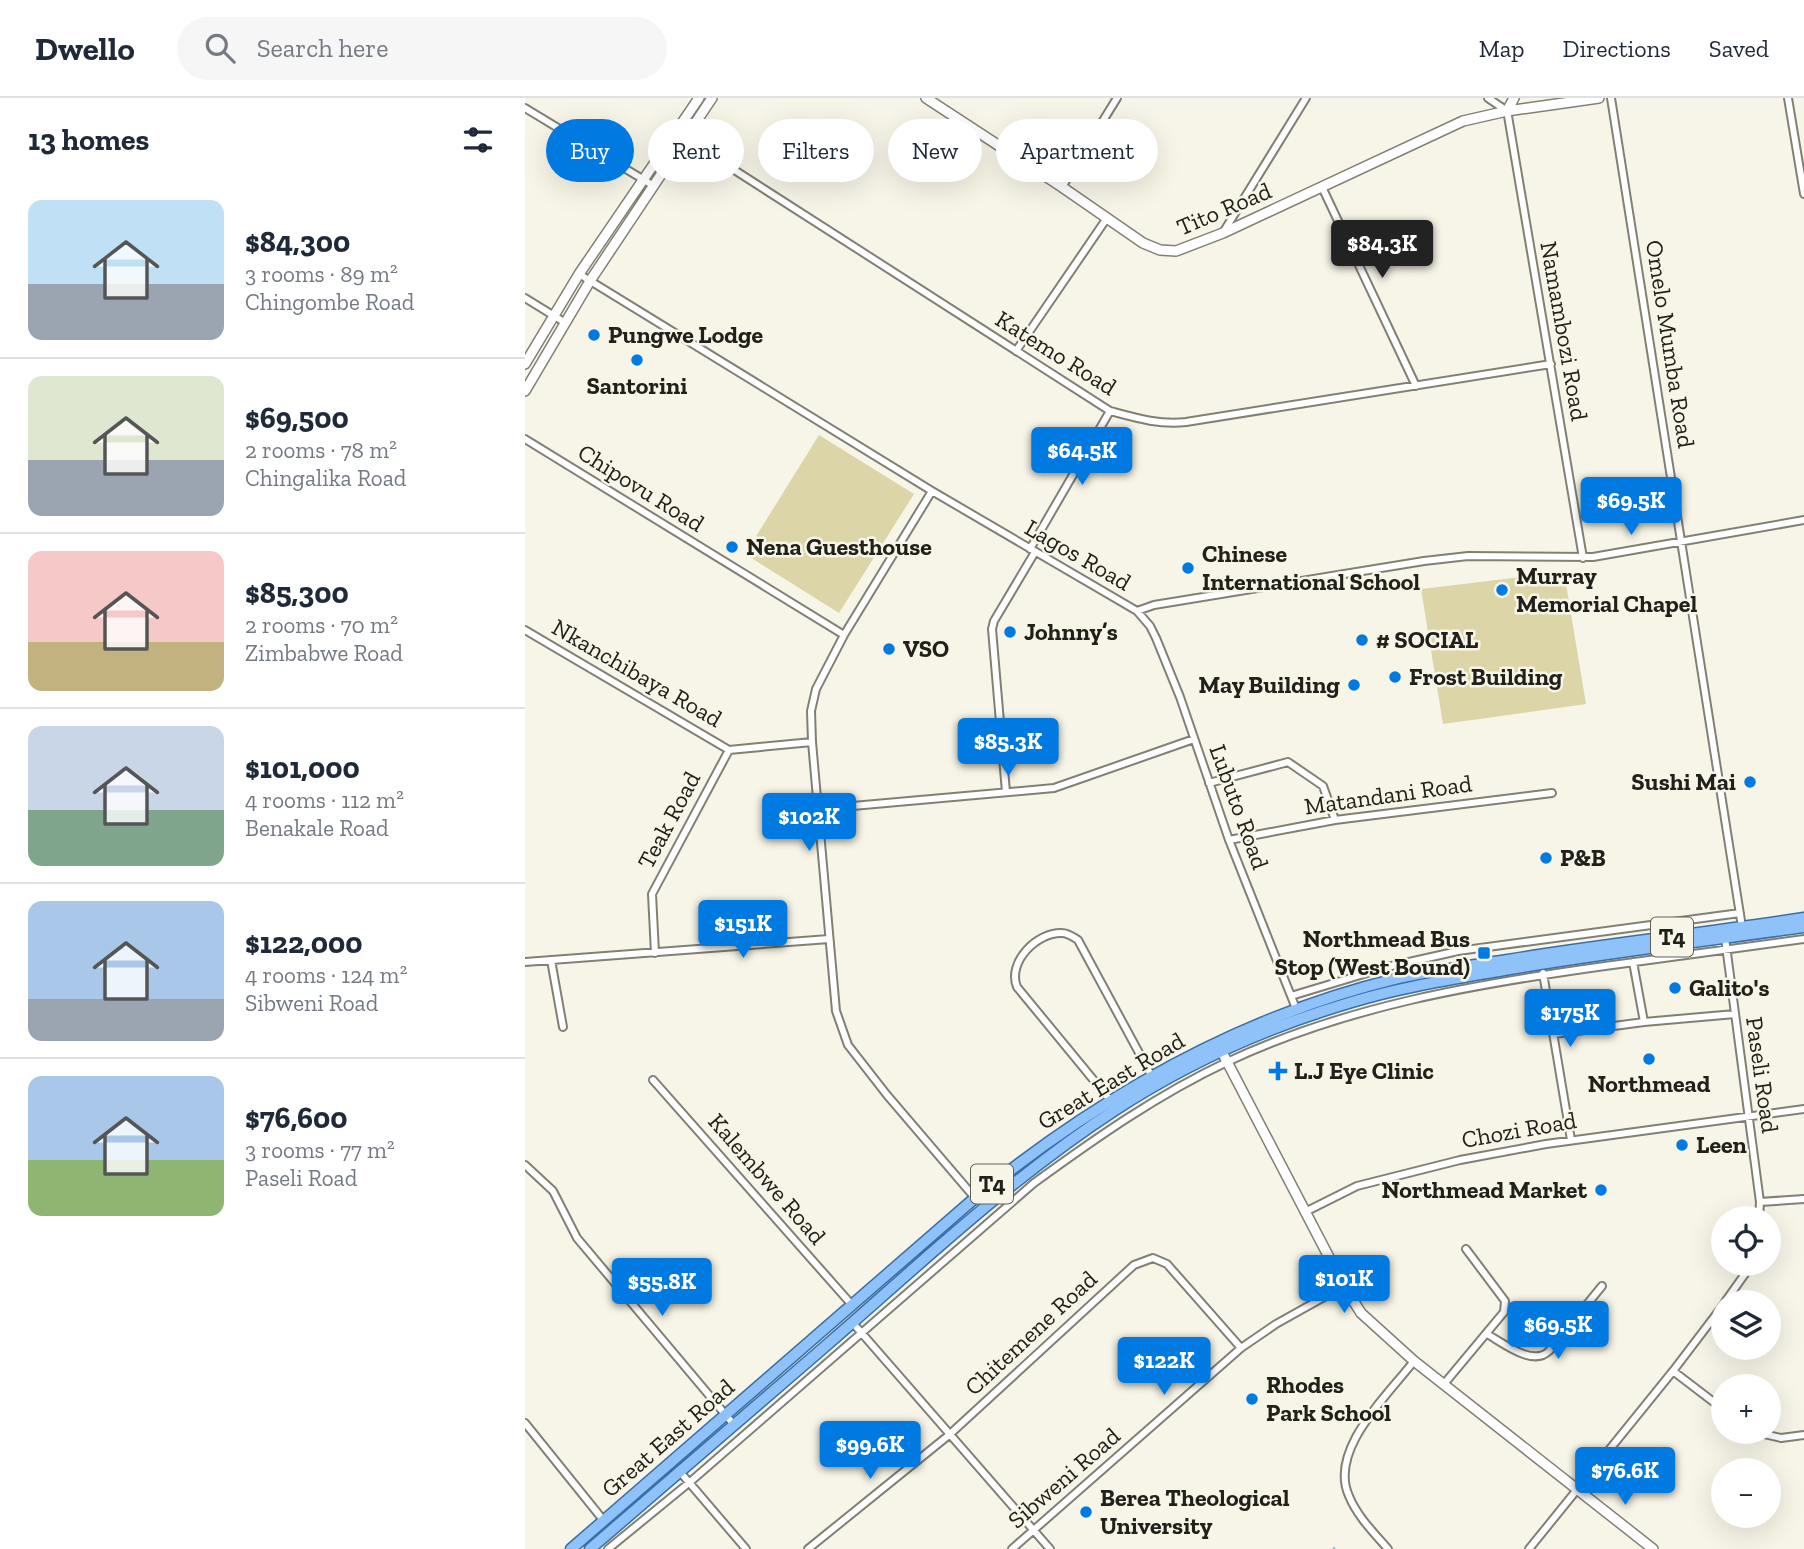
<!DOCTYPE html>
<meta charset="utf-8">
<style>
body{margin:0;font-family:"Zilla Slab",serif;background:#f6f6f7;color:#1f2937;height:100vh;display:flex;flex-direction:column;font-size:26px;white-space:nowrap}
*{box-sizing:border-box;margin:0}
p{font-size:23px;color:#747a83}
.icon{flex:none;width:38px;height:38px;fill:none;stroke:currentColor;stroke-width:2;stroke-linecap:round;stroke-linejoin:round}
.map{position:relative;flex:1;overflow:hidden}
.side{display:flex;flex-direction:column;background:#fff;width:525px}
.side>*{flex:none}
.banner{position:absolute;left:21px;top:21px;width:665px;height:63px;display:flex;gap:14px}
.controls{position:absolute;left:1186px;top:1108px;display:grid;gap:14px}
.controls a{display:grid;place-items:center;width:70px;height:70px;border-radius:50%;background:#fff;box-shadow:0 7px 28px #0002;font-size:35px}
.price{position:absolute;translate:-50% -60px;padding:0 16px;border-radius:7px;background:#007ae1;color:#fff;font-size:23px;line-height:46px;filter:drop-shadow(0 2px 4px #0008)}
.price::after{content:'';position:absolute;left:50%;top:42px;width:21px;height:16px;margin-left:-10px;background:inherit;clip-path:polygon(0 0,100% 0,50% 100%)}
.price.current{background:#222;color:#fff}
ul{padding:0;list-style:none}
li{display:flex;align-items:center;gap:21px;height:175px;padding:0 28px}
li+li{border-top:2px solid #e0e1e3}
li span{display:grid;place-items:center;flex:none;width:196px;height:140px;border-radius:14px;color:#555}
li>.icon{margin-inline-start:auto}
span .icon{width:84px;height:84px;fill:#fffc;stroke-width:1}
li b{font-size:30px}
h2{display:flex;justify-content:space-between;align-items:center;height:84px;padding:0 28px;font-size:30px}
.tag{padding:0 24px;border-radius:32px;background:#fff;box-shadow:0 7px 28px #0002;font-size:24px;line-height:63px}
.tag.current{background:#007ae1;color:#fff}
header{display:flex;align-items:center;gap:42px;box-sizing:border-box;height:98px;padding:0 35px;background:#fff;border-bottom:2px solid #e0e1e3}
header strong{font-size:33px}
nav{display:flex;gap:38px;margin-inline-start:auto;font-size:24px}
.search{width:490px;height:63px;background:#f6f6f7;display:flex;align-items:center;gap:18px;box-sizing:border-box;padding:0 24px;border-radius:38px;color:#747a83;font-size:26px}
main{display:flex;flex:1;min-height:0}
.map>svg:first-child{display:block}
</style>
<header>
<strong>Dwello</strong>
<div class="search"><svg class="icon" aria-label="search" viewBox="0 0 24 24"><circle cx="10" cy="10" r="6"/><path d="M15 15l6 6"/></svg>Search here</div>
<nav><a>Map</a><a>Directions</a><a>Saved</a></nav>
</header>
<main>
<section class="side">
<h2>13 homes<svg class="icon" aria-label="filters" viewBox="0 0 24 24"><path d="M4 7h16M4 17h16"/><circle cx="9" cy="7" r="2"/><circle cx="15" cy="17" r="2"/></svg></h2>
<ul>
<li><span style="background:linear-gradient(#bfe0f5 60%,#9aa5b1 0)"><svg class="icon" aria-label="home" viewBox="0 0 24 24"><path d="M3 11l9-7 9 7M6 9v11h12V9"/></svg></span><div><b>$84,300</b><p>3 rooms · 89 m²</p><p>Chingombe Road</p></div></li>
<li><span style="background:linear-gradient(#dfe7d0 60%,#9aa5b1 0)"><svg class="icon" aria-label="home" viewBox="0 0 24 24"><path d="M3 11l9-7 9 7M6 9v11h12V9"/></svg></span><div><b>$69,500</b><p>2 rooms · 78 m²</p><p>Chingalika Road</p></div></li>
<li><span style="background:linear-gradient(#f6c9c9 65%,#c2b280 0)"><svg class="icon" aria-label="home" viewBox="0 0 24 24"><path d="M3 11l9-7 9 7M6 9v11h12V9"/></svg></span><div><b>$85,300</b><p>2 rooms · 70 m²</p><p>Zimbabwe Road</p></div></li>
<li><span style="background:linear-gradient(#c9d6e8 60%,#7fa58c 0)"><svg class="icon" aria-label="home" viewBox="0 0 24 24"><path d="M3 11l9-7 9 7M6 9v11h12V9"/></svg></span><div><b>$101,000</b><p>4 rooms · 112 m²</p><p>Benakale Road</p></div></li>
<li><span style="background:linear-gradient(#a9c7e8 70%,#9aa5b1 0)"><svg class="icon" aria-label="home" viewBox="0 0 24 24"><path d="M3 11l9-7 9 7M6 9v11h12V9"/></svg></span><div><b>$122,000</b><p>4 rooms · 124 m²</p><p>Sibweni Road</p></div></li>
<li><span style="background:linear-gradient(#a9c7e8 60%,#8fb573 0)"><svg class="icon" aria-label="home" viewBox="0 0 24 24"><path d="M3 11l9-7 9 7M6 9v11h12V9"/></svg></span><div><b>$76,600</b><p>3 rooms · 77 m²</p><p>Paseli Road</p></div></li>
</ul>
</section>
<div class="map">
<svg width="1279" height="1451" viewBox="0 0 1279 1451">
<rect width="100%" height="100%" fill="#f7f5e7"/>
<path fill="#dcd5a8" d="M 294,337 L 389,396 L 314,515 L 220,456 Z
M 1039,474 L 1061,606 L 918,626 L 896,491 Z"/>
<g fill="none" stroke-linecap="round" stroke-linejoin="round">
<path stroke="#94bbe8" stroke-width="2.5" d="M 809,1450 L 809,1451"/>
<defs>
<path id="street" d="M 963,0 L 982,13 L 983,18 L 1058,460
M 1086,0 L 1217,829
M 1263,0 L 1279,96
M 0,10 L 129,88
M 158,39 L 585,313 C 611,320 634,327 661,324 L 1026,266
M 537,89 L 592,0
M 797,89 L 891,288
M 699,133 L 781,0
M 54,176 L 407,393 L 612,513 L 629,507 L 899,463 L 943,458 L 1068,459 L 1279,422
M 0,200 L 39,224
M 491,253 L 582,120
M 0,341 L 319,537
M 407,393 L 319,537 L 291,591 L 286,613 L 287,644 L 311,913 L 323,947 L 362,997 L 450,1100
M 505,451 L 585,313
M 612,513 L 625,528 L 631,540 L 655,599 L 704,742 L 772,913
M 0,532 L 204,652 L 287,644
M 684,685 L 763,664 L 798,688 L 810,722
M 481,694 L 467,531 L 469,523 L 510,454
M 294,711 L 529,690 L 669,641
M 704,742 L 810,722 L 1027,695
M 1200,840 L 1235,1104 L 1234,1120
M 130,855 L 127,796 L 204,652
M 26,862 L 38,929
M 0,864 L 304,841
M 1108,864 L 1119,924
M 1018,875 L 1046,1042
M 766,898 L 862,869 L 933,853 L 1215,815
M 1029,936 L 1119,924 L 1210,916
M 128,982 L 327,1207
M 585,1002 L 492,889 C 482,864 512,834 537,835 C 543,835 548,839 553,842 L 626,977
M 0,1067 L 28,1093 L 52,1140 L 210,1328
M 1235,1104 L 1279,1101
M 780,1114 L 832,1088 L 935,1062 L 1021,1046 L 1279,1011
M 1200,1204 L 1227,1166
M 327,1224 L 525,1451
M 962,1236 C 978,1245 1008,1269 1024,1253 L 1077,1188
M 1148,1273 L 1199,1312
M 919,1286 L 979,1214 L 980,1203 L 941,1151
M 0,1325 L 79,1423
M 1230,1334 L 1256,1340 L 1279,1337
M 156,1375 L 221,1451
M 83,1451 L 165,1384 L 509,1085 C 571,1040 632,997 702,964 C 821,908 950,886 1080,868 C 1146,859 1213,850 1279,841
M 283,1451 L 424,1337 L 609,1167 L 628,1160 L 642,1166 L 716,1250
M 487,1451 L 716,1250 L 751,1226 L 819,1188
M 863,1451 C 849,1435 832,1418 824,1398 C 803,1352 863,1297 889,1263
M 1004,1451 L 1148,1273 L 1199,1206"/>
<path id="secondary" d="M 401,0 L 537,89 L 618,145 L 635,152 L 651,153 L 698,135 L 938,23 L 982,13 L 1074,0
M 982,13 L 989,0
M 0,266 L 54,176 L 174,0
M 0,293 L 65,183 L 187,0
M 697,954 L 819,1188 L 836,1215 L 889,1263 L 1128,1451"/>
<path id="primary" d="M 46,1451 L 450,1100 C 573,1000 714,919 870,881 C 902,873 936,870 969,864 C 1072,847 1176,836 1279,820
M 65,1451 C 152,1376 240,1301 327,1225 C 412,1150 495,1074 590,1012 C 662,965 745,928 827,904 C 876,889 928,881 979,872 C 1078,855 1179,843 1279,829"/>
</defs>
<use href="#street" stroke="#828075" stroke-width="10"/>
<use href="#secondary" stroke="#828075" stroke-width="12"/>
<use href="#primary" stroke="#386fa9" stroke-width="13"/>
<use href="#street" stroke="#fff" stroke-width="6"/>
<use href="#secondary" stroke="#fff" stroke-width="9"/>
<use href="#primary" stroke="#8fc2f9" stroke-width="10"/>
</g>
<g fill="#007ae1" stroke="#f7f5e7" stroke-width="2.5">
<circle cx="69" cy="237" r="7"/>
<circle cx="112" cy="262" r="7"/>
<circle cx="207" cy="449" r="7"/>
<circle cx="663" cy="470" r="7"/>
<circle cx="977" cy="492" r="7"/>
<circle cx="485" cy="534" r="7"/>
<circle cx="837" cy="542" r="7"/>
<circle cx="364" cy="551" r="7"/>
<circle cx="870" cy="579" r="7"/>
<circle cx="829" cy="587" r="7"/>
<circle cx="1225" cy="684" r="7"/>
<circle cx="1021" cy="760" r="7"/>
<rect x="952" y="848" width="14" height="14" rx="3.5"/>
<circle cx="1150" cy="890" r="7"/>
<circle cx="1124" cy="961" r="7"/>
<path d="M749.5 962.5h7v7h7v7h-7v7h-7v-7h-7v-7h7z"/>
<circle cx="1157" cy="1047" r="7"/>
<circle cx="1076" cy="1092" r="7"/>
<circle cx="727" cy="1301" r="7"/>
<circle cx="561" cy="1414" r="7"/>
</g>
<g text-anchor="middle" stroke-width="5" stroke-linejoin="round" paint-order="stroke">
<g fill="#f7f5e7" stroke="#616058" stroke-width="2">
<rect x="1126" y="819.5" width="42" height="39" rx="5"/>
<rect x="446" y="1066.5" width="42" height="39" rx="5"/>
</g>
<g font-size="23" font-weight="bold" fill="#21201b">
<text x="1147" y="847">T4</text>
<text x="467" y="1094">T4</text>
</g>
<g font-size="24" fill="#21201b" stroke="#f7f5e7">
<text transform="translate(699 111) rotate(-23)" y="8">Tito Road</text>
<text transform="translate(1039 233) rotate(80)" y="8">Namambozi Road</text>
<text transform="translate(1145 246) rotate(81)" y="8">Omelo Mumba Road</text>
<text transform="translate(531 255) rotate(32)" y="8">Katemo Road</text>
<text transform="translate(116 390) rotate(32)" y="8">Chipovu Road</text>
<text transform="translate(553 457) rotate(30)" y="8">Lagos Road</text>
<text transform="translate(112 575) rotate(30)" y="8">Nkanchibaya Road</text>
<text transform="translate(863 697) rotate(-8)" y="8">Matandani Road</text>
<text transform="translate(714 709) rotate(70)" y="8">Lubuto Road</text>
<text transform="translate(144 722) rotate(-62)" y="8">Teak Road</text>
<text transform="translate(1237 977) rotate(82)" y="8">Paseli Road</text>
<text transform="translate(586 983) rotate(-31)" y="8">Great East Road</text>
<text transform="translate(994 1032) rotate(-10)" y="8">Chozi Road</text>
<text transform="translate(242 1081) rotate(49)" y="8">Kalembwe Road</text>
<text transform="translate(506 1235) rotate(-43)" y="8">Chitemene Road</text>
<text transform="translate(143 1340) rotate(-41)" y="8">Great East Road</text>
<text transform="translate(539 1380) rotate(-41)" y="8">Sibweni Road</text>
</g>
<g font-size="24" font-weight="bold" fill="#21201b" stroke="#f7f5e7" text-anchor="start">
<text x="83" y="245">Pungwe Lodge</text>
<text x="112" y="296" text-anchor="middle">Santorini</text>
<text x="221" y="457">Nena Guesthouse</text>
<text x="677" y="464">Chinese<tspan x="677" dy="28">International School</tspan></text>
<text x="991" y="486">Murray<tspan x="991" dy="28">Memorial Chapel</tspan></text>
<text x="499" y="542">Johnny’s</text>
<text x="851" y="550"># SOCIAL</text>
<text x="378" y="559">VSO</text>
<text x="884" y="587">Frost Building</text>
<text x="815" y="595" text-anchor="end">May Building</text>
<text x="1211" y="692" text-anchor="end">Sushi Mai</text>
<text x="1035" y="768">P&amp;B</text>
<text x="945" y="849" text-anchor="end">Northmead Bus<tspan x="945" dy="28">Stop (West Bound)</tspan></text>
<text x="1164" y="898">Galito's</text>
<text x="769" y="981">L.J Eye Clinic</text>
<text x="1124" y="994" text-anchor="middle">Northmead</text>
<text x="1171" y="1055">Leen</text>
<text x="1062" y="1100" text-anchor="end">Northmead Market</text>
<text x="741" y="1295">Rhodes<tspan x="741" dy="28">Park School</tspan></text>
<text x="575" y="1408">Berea Theological<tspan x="575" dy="28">University</tspan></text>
</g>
</g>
</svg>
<div class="controls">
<a><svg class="icon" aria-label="locate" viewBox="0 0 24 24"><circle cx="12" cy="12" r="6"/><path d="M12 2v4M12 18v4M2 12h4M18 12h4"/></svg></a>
<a><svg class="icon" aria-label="layers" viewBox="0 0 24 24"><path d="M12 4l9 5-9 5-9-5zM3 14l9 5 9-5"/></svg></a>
<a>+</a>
<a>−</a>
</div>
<b class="price current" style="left:857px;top:182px">$84.3K</b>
<b class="price" style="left:557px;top:389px">$64.5K</b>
<b class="price" style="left:1106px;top:439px">$69.5K</b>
<b class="price" style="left:483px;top:680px">$85.3K</b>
<b class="price" style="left:284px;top:755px">$102K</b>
<b class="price" style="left:218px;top:862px">$151K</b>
<b class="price" style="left:1045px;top:951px">$175K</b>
<b class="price" style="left:819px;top:1217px">$101K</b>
<b class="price" style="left:137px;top:1220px">$55.8K</b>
<b class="price" style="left:1033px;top:1263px">$69.5K</b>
<b class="price" style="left:639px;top:1299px">$122K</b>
<b class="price" style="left:345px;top:1383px">$99.6K</b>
<b class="price" style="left:1100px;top:1409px">$76.6K</b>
<div class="banner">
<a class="tag current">Buy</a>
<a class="tag">Rent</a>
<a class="tag">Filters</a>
<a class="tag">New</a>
<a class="tag">Apartment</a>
</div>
</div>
</main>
